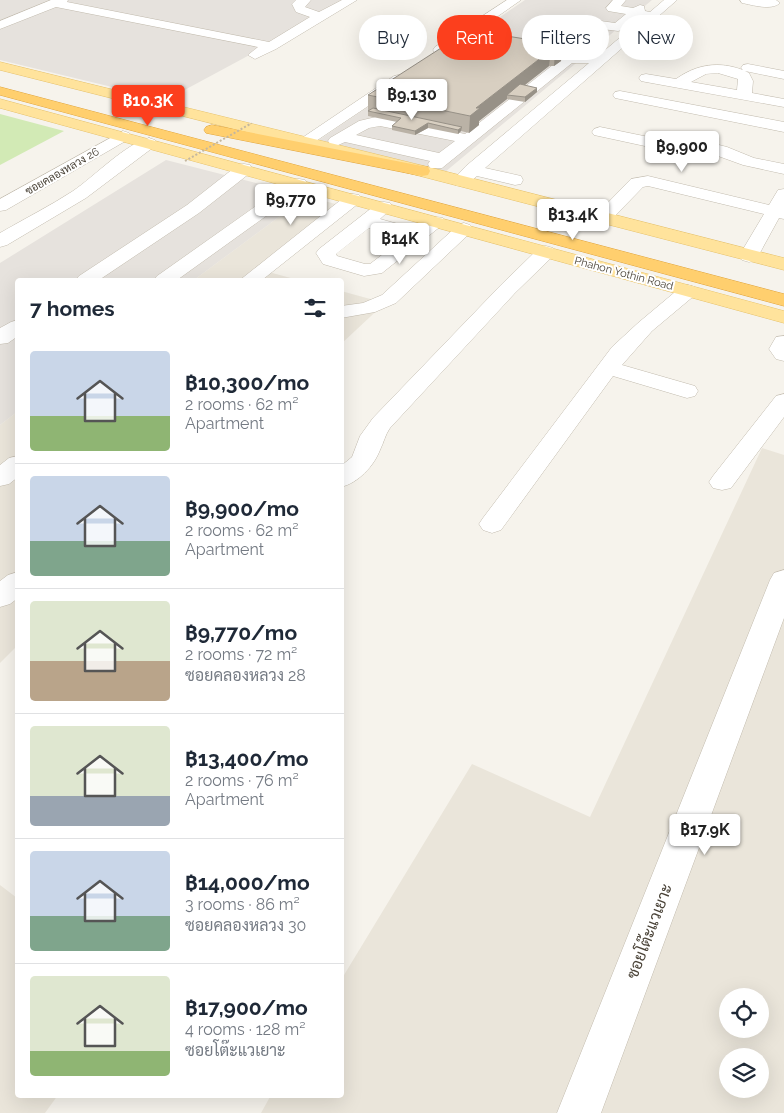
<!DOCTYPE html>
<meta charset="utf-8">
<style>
body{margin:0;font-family:Raleway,Sarabun,sans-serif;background:#f6f6f7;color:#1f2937;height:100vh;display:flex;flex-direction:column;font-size:19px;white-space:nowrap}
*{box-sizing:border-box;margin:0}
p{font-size:16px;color:#747a83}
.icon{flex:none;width:28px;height:28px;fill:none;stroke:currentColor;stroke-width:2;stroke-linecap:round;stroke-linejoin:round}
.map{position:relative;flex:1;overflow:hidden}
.details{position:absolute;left:15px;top:278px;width:329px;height:820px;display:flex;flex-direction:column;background:#fff;border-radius:5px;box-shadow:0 5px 20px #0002}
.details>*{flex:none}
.banner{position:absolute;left:359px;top:15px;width:350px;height:45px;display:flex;gap:10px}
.controls{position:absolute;left:719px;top:988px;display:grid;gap:10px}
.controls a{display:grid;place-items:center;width:50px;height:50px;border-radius:50%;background:#fff;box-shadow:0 5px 20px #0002;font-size:25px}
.price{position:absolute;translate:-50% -42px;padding:0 11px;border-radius:5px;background:#fff;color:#222;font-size:16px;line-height:32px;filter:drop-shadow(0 1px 2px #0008)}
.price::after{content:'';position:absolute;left:50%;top:30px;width:15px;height:11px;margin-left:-8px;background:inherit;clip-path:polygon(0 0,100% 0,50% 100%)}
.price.on{background:#fc3f1d;color:#fff}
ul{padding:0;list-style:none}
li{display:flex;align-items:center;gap:15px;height:125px;padding:0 15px}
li+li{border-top:1px solid #e0e1e3}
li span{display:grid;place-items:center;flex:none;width:140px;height:100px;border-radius:5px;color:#555}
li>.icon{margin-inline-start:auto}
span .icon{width:60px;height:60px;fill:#fffc;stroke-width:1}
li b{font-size:21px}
h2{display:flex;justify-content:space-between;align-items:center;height:60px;padding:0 15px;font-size:21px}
.chip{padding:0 18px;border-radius:22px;background:#fff;box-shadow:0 5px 20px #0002;font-size:18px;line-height:45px}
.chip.on{background:#fc3f1d;color:#fff}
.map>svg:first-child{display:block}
</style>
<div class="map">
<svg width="784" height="1113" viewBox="0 0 784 1113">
<rect width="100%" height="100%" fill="#f6f3ec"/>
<path fill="#eae5da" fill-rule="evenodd" d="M 307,196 L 346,207 L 265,271 L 298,280 L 194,280 Z
M 341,291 L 385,303 L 341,344 Z
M 17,412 L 17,646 L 0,663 L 0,425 Z
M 762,448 L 784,455 L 784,1113 L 261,1113 L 271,1095 L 341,1095 L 341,980 L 472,764 L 590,817 ZM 728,996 L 760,996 L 760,1029 L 728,1029 ZM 728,1056 L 760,1056 L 760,1089 L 728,1089 Z
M 0,885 L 17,898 L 18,1095 L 58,1095 L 45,1113 L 0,1113 Z"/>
<path fill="#e6e2dd" d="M 0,0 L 352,0 L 166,100 L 0,60 Z
M 525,0 L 652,0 L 445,172 L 316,142 Z
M 166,160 L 307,196 L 194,280 L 18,280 L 17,412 L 0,425 L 0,263 Z"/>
<path fill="#d2eab5" d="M 0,114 L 64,131 L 0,165 Z"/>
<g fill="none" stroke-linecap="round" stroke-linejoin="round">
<defs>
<path id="minor" d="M 51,0 L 68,0 L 67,2 L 269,42 L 310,17 L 296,12 L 292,4 L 296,0 L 311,0 L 305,7 L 319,12 L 342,0 L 357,0 L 276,49 L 255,59 L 248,55 L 258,47 L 56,7 L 0,29 L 0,21 Z
M 507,0 L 521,0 L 445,53 L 435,53 L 433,50 L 435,47 Z
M 613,0 L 626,0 L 621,6 L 633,8 L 640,5 L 644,6 L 645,11 L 650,12 L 664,0 L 677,0 L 485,168 L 521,176 L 523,180 L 521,184 L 515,185 L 477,176 C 469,183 465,187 455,185 L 452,181 L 466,166 L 589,63 L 572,63 L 442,168 L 430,168 L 428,164 L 430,161 L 345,142 L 336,146 L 330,144 L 328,141 L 330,138 L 359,121 L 380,116 L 465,134 L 563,57 L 581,54 L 597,57 L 643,18 L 638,17 L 622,30 L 618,31 L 579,26 L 573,22 L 579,18 L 615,23 L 626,14 L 608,11 L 606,8 ZM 380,126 L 455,141 L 439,153 L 356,135 L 369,128 Z
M 740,0 L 776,0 L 780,3 C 771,11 753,5 742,3 Z
M 748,64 L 784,71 L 784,79 L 745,71 L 749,73 L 753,81 L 752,93 L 784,99 L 784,107 L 646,82 L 641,81 L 639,78 L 641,75 L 646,74 L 676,79 C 697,64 719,61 743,70 L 741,68 L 743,65 ZM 718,73 L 738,79 L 737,90 L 691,82 L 706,74 Z
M 399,75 L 404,76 L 406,79 L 404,82 L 310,145 L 298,145 L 296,142 L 394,76 Z
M 620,91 L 784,122 L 784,132 L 615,98 L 613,95 L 615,92 Z
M 600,127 L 668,141 L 707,142 L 727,147 L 754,158 L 784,164 L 784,174 L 743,165 L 707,152 L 668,151 L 594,135 L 592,132 L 594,129 Z
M 123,131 L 129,133 L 131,136 L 129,139 L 6,210 L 0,211 L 0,199 Z
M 149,138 L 155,140 L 157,143 L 155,146 L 86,198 L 7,245 L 0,247 L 0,233 C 24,219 50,206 73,191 C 95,176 125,144 149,138 Z
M 244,164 L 250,165 L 252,169 L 250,173 L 199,213 L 99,280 L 76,280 L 79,276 L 187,205 L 238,165 Z
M 648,176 L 769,205 L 778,190 L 784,189 L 784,219 L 779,218 L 756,260 L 749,262 L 742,260 L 739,256 L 764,214 L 648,186 L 643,187 L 608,223 L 602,224 L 596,223 L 593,219 L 596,215 L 631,179 Z
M 299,179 L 305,180 L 308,184 L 305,188 L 177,280 L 154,280 L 157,276 L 293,180 Z
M 353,194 L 359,195 L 362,199 L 359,203 L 262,280 L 240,280 L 347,195 Z
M 384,202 L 390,203 L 393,207 L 380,219 L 416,229 C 425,222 431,215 443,218 L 446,222 L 382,273 L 364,276 L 323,264 L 316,253 L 319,249 L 378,203 ZM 369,228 L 404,238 L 370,264 L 365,264 L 337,256 L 336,254 Z
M 464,223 L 470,225 L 473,229 L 470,233 L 396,303 L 375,312 L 341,318 L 341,306 L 363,303 L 382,295 L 458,225 Z
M 546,246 L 553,248 L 555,252 L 553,256 L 515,293 L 390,428 C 385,435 384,442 380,450 C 374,466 358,483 341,487 L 341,466 L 352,457 L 360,436 L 373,418 L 501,285 L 539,248 Z
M 688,285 L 695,287 L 698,291 L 695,295 L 652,331 L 622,365 L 695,386 L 698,391 L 695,396 L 687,398 L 613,376 L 501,530 L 492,533 L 483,530 L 479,524 L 483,518 L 612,347 L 638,323 L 681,287 Z
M 18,320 L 18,336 L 8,343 L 0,344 L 0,328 L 11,322 Z
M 784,336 L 784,361 L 776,359 L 769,349 L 776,337 Z
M 784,394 L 784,417 L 731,488 L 722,490 L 713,488 L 709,482 L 713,476 L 776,396 Z
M 18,456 L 18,477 L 9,484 L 0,486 L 0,465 L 9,458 Z
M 784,570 L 784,618 L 601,1113 L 557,1113 L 770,580 L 774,573 Z
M 18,572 L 18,598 L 10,604 L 0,607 L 0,581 L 8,575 Z"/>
<path id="major" d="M 0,62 L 428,167 L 784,258 L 784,270 L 416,175 L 0,70 Z
M 0,99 L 784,311 L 784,323 L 0,108 Z"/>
<path id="highway" d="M 0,87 L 784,294 L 784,306 L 0,95 Z
M 212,125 L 422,166 L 428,167 L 430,171 L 428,175 L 422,176 L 206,133 L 204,130 L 206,127 Z"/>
</defs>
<use href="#minor" stroke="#c2bbae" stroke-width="1"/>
<use href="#major" stroke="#e6c16a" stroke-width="1"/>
<use href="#highway" stroke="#e0a43c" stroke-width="1"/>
<use href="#minor" fill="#fff" fill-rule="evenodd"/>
<use href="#major" fill="#ffe39c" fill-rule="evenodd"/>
<use href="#highway" fill="#ffcf6e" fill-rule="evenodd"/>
<path stroke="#c4b79f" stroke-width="1" stroke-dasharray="1 1" stroke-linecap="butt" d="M 248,126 L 252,123"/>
<path stroke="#c4b79f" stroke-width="2" stroke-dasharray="2 2" stroke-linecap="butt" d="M 185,161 L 250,124"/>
</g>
<path fill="#bab2a6" d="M 563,45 L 561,61 L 554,66 L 549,66 L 525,85 L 537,92 L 525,102 L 507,99 L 479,121 L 479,125 L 469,133 L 461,131 L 458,134 L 428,128 L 415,135 L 392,130 L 392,126 L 397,122 L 368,116 L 368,95 Z"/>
<path fill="#979187" d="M 563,45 L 561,61 L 554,66 L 555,51 Z
M 551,50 L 549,66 L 512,95 L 507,95 L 507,99 L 479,121 L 479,125 L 469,133 L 470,116 L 476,108 Z
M 537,88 L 537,92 L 525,102 L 525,97 Z
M 428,123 L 428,128 L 415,135 L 415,131 Z
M 462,127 L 461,131 L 458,134 L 458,130 Z"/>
<path fill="#d8cfc1" stroke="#979187" d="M 469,30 L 563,45 L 555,51 L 551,50 L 476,108 L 480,108 L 470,116 L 368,95 Z
M 520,84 L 537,88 L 525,97 L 507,95 Z
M 373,108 L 462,127 L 458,130 L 428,123 L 415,131 L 392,126 L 401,118 L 368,111 Z"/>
<g text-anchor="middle" stroke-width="4" stroke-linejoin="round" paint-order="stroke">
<g font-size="11" fill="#4b4439" stroke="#fff">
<text transform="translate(62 171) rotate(-30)" y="4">ซอยคลองหลวง 26</text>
<text transform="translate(624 273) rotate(15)" y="4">Phahon Yothin Road</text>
</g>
<g font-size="16" fill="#4b4439" stroke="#fff">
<text transform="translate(649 931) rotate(-69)" y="6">ซอยโต๊ะแวเยาะ</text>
</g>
</g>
</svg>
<div class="controls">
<a><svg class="icon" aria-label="locate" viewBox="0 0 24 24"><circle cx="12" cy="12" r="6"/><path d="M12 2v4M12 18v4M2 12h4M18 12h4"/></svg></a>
<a><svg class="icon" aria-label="layers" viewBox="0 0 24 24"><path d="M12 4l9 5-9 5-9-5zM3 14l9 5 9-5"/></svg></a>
</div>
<b class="price" style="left:412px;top:121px">฿9,130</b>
<b class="price on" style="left:148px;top:127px">฿10.3K</b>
<b class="price" style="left:682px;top:173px">฿9,900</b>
<b class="price" style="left:291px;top:226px">฿9,770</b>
<b class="price" style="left:573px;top:241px">฿13.4K</b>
<b class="price" style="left:400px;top:265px">฿14K</b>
<b class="price" style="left:705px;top:856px">฿17.9K</b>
<div class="banner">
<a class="chip">Buy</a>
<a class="chip on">Rent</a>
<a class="chip">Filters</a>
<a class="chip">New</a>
</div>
<section class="details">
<h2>7 homes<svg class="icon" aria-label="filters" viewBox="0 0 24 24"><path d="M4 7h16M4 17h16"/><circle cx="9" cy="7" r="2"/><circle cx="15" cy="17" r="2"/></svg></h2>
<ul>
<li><span style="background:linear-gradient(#c9d6e8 65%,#8fb573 0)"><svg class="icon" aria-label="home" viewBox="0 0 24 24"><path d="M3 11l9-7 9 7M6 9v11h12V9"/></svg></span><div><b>฿10,300/mo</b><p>2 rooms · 62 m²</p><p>Apartment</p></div></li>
<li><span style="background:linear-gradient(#c9d6e8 65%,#7fa58c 0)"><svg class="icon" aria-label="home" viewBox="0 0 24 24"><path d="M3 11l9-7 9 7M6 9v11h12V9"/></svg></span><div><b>฿9,900/mo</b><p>2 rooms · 62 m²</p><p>Apartment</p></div></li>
<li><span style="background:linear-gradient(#dfe7d0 60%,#b9a48a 0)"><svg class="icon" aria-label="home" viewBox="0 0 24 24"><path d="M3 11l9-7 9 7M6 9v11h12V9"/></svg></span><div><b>฿9,770/mo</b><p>2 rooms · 72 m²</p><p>ซอยคลองหลวง 28</p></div></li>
<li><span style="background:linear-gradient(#dfe7d0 70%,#9aa5b1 0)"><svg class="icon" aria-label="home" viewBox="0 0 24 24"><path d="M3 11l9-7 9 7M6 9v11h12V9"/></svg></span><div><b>฿13,400/mo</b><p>2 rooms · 76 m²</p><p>Apartment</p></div></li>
<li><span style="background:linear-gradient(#c9d6e8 65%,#7fa58c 0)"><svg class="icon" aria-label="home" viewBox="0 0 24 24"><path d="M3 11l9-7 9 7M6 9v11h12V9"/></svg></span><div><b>฿14,000/mo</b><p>3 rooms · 86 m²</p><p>ซอยคลองหลวง 30</p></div></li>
<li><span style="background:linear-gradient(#dfe7d0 75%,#8fb573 0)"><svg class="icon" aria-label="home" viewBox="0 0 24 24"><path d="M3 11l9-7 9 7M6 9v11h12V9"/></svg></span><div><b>฿17,900/mo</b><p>4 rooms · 128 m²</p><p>ซอยโต๊ะแวเยาะ</p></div></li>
</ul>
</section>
</div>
